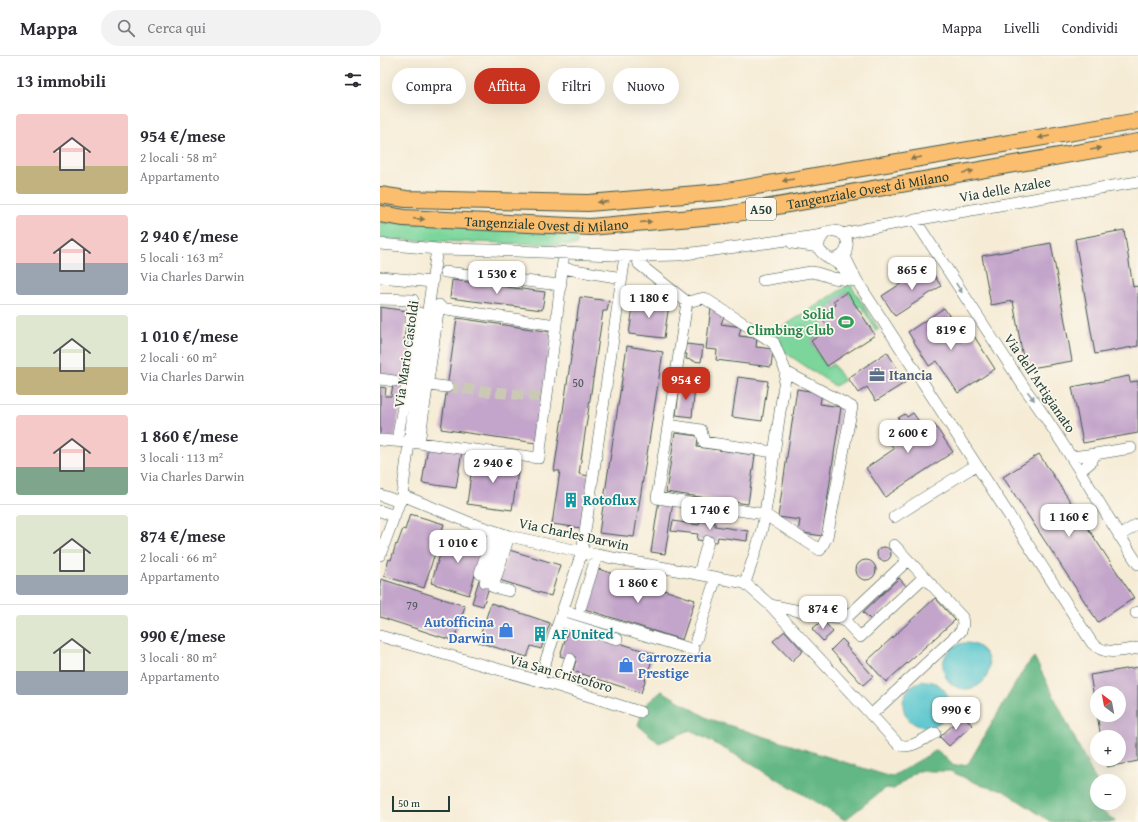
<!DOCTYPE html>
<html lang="it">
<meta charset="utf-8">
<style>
body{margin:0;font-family:"Gentium Book Plus",serif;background:#f2f2f3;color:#2b2b33;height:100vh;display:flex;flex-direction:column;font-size:15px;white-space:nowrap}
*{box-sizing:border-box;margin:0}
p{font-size:13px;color:#7c7c81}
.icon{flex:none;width:22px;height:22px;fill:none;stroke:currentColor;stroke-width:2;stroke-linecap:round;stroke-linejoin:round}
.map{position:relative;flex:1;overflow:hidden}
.details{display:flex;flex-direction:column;background:#fff;width:380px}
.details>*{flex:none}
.hud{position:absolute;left:12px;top:12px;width:380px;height:36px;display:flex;gap:8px}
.needle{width:26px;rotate:328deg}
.controls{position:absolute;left:710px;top:630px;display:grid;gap:8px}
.controls a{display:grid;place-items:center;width:36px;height:36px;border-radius:50%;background:#fff;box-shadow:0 4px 16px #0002;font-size:20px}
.scale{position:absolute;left:12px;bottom:10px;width:58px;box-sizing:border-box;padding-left:4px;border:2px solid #1f3d34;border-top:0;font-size:11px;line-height:14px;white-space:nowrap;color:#1f3d34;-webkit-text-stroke:3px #fbf7ec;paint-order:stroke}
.price{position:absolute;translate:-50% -34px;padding:0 9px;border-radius:8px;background:#fff;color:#222;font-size:13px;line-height:26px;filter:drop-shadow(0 1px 2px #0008)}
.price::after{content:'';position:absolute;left:50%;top:24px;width:12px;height:9px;margin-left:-6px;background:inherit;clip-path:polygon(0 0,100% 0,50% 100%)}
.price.selected{background:#c8321e;color:#fff}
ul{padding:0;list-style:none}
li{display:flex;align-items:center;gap:12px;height:100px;padding:0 16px}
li+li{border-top:1px solid #e1e1e2}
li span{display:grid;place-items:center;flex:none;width:112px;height:80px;border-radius:4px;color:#555}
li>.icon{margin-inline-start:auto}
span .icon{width:48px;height:48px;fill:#fffc;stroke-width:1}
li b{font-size:17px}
h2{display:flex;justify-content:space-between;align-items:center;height:48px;padding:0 16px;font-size:17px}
.chip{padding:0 14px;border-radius:18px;background:#fff;box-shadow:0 4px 16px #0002;font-size:14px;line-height:36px}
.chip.selected{background:#c8321e;color:#fff}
header{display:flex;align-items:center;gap:24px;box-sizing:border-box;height:56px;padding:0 20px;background:#fff;border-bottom:1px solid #e1e1e2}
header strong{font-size:19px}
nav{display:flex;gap:22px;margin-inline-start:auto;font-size:14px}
.search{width:280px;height:36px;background:#f2f2f3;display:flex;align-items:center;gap:10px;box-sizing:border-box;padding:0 14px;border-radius:22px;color:#7c7c81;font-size:15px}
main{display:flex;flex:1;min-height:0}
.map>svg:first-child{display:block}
</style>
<header>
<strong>Mappa</strong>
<div class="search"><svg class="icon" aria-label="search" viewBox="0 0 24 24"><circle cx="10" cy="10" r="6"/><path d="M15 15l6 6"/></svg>Cerca qui</div>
<nav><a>Mappa</a><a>Livelli</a><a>Condividi</a></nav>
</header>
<main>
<section class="details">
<h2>13 immobili<svg class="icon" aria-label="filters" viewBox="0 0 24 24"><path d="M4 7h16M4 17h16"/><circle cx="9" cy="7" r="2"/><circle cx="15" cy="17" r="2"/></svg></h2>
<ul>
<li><span style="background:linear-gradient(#f6c9c9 65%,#c2b280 0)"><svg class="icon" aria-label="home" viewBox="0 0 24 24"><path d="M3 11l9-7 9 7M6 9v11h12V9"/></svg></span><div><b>954 €/mese</b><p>2 locali · 58 m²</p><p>Appartamento</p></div></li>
<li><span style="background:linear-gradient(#f6c9c9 60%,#9aa5b1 0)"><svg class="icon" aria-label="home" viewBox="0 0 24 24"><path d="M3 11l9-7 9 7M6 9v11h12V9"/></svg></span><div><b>2 940 €/mese</b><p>5 locali · 163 m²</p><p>Via Charles Darwin</p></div></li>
<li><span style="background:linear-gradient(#dfe7d0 65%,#c2b280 0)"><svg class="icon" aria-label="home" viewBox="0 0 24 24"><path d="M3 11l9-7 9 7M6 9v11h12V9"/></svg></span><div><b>1 010 €/mese</b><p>2 locali · 60 m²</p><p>Via Charles Darwin</p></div></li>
<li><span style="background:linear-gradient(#f6c9c9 65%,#7fa58c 0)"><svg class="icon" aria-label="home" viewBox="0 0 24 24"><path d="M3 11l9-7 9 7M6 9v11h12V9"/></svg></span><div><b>1 860 €/mese</b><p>3 locali · 113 m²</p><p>Via Charles Darwin</p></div></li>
<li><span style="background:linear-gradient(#dfe7d0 75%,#9aa5b1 0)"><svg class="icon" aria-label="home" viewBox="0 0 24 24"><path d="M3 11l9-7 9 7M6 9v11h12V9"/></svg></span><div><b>874 €/mese</b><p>2 locali · 66 m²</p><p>Appartamento</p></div></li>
<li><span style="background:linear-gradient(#dfe7d0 70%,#9aa5b1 0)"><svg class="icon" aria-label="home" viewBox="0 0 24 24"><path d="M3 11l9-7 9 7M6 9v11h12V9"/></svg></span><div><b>990 €/mese</b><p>3 locali · 80 m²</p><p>Appartamento</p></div></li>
</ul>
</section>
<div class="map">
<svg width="758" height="766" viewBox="0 0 758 766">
<rect width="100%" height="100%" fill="#fbf7ec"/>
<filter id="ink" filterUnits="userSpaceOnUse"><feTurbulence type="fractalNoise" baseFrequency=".025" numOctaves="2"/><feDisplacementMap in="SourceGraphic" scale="8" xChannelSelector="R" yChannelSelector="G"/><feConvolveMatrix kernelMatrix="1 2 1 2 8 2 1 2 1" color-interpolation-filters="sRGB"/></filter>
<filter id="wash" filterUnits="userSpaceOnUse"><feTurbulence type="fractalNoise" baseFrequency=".012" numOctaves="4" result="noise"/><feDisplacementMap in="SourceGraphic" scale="16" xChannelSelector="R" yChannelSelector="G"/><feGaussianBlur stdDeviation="0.9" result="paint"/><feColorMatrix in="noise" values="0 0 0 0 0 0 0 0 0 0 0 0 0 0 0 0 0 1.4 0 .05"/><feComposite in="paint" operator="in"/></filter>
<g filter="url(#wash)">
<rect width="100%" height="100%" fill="#f6ecd6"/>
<path fill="#7bd69c" stroke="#4d8a68" d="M 0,166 L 197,174 L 197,189 L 51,185 L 0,183 Z
M 470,228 L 499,273 L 496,275 L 481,250 L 478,252 L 467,236 L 454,245 L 455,248 L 438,259 L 447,274 L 430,285 L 447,312 L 453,308 L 464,325 L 455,330 L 400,293 L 401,286 L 390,279 Z"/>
<path fill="#64b784" stroke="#427a5c" d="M 654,601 L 717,727 L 717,747 L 720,747 L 719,753 L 736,766 L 671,766 L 624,735 L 603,730 L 570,715 L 537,715 L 514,733 L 505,732 L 465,764 L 380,712 L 310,674 L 279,687 L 258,669 L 265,649 L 282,635 L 329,663 L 511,721 L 557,694 L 574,710 L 588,708 L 644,613 Z"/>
<path fill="#59c6ce" stroke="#3c8281" d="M563 610a23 23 0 1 1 46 0a23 23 0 1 1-46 0Z
M523 648a23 23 0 1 1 46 0a23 23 0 1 1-46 0Z"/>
<g id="blocks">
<path fill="#c3a4ca" d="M 744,174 L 753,231 L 758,230 L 758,290 L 715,298 L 695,183 Z
M 671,187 L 692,305 L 645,313 L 633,245 L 611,249 L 602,200 Z
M 548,210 L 561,230 L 515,260 L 502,240 Z
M 72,224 L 165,236 L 162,254 L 70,242 Z
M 467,236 L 495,279 L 447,310 L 431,285 L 449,273 L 440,259 L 456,249 L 453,245 Z
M 200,241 L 229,245 L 227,255 L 223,255 L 199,418 L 209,420 L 201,472 L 172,468 L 180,415 L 174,415 Z
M 254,244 L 289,248 L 284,282 L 249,278 Z
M 0,251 L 28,255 L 24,284 L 31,285 L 15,382 L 0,380 L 0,331 L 6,332 L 5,340 L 11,340 L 14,323 L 0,321 Z
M 331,251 L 344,260 L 341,268 L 361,271 L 359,280 L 377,282 L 376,291 L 393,293 L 391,311 L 336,304 L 337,294 L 326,293 Z
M 564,252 L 586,285 L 594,280 L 615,313 L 578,337 L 557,305 L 549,310 L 528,276 Z
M 77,262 L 172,276 L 156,387 L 61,373 Z
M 306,288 L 323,290 L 321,306 L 313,305 L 313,304 L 306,303 L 307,298 L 305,298 Z
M 247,290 L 283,296 L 254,481 L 219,477 Z
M 507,296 L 526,326 L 496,345 L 487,331 L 478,337 L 468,322 Z
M 749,320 L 750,326 L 758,325 L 758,377 L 703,387 L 692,331 Z
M 358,321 L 388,325 L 382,365 L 352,361 Z
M 300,329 L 315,331 L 312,361 L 296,359 Z
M 417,333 L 442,337 L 440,348 L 461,351 L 442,480 L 418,476 L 420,464 L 398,461 Z
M 533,357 L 545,374 L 554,368 L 573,396 L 505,441 L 486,412 L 514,393 L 504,377 L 521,366 L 518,362 L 525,358 L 527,361 Z
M 295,377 L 318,380 L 317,391 L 375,399 L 368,448 L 286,436 Z
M 48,390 L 82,395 L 76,432 L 42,427 Z
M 659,398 L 754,542 L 718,566 L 623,421 Z
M 93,403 L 139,409 L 132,454 L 87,448 Z
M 279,444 L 293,446 L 285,498 L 271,496 Z
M 30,458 L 64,468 L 44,532 L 4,520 L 9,503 L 11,504 L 16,488 L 17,489 L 23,473 L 25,474 Z
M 293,465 L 319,469 L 320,465 L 335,467 L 335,470 L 368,475 L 367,485 L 338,481 L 337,486 L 317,484 L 318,478 L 291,475 Z
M 73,476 L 98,484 L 97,490 L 103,492 L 89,539 L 51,527 L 66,480 L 71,481 Z
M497 498a7 7 0 1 1 14 0a7 7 0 1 1-14 0Z
M 129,494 L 180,509 L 171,540 L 119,524 Z
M476 514a10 10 0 1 1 20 0a10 10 0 1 1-20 0Z
M 215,512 L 315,544 L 302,584 L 202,552 Z
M 519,522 L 528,532 L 492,565 L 483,556 Z
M 1,523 L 85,550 L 74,585 L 0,561 L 0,528 Z
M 99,524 L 110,528 L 103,550 L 92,547 Z
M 555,542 L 575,564 L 506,626 L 487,605 Z
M 111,547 L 170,567 L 161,593 L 151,590 L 147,601 L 98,586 Z
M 443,564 L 453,576 L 443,585 L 432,573 Z
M 189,571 L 274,598 L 261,637 L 193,615 L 196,605 L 180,600 Z
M 405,575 L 423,595 L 412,605 L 393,585 Z
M 462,583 L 467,588 L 466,590 L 493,620 L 483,629 L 451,594 Z
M 758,611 L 758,705 L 727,711 L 725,703 L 739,703 L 739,681 L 721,681 L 717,659 L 739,659 L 739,637 L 717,637 L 716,653 L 710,619 Z
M 583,659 L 592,669 L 569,690 L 560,681 Z"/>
</g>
</g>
<g filter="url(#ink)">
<use href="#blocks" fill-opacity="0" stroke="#3f574c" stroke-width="1"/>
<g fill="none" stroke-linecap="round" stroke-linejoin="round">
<path stroke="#cbc9b6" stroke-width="11" stroke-dasharray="11 5.5" stroke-linecap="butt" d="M 67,331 L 162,341"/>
<defs>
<path id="minor" d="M 535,164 L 646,334 C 687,389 720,451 758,508
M 462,178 L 484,173 L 670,140 L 758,126
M 412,187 L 439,191
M 0,188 L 57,193 L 111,194 L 257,200 L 298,199 L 443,179
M 466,196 L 466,203 L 477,225 L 712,587 C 725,600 742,595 758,592
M 257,200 L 259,208 L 307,246 L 277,442 L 384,458 L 440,494 L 447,481 L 472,351 L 406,316 C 398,366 392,418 383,468 C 379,488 371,508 365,527
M 449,203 C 470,205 474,177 455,175 C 450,174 445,176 442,181 C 431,196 449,201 458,208 C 463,212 467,216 472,220
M 182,212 L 242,222
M 65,216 L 180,229
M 0,221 L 52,226
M 383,224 L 431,216 L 437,217 L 453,222 L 477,225
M 0,243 L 33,244 L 31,264 L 35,265
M 307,246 L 324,242 L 394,287 L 406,316
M 53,251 L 176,269
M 0,323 L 14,325
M 42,328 L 67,331
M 288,369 L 321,374 L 324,386 L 394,396
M 0,384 L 39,387 L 159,402 L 177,260 L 184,196
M 17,385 L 39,257
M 39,387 L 59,249
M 715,398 L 751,392
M 692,401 L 715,398 L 711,406 L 700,415
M 0,439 L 20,446
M 22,439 L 93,468 L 129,480 L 217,499 L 365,527 L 390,549 L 518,688 C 529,695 545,682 555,677
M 0,455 L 15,460
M 514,461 L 596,409
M 739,480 L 758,468
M 0,499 L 22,439 L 37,328 L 57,193
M 100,517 L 111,483
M 319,518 L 328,485
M 105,526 L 121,478
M 129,535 L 113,531 L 129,480
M 390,549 L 464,564 L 528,504
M 201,550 L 217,499
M 182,554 L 314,594
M 756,557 L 758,556
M 464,564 L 480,581 L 544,521
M 179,565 L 237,583
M 0,580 L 181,631 L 260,656
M 316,584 L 336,521
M 159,625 L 202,496 L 245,200
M 181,631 L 190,603
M 491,659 L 581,575 L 583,568 L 582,561 L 514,489"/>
<g id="highway">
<path d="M 0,139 L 26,143 L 208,147 L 341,136 L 758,65"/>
<path id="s1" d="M 0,158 L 24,162 L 210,171 L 346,159 L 758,86"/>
</g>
</defs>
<use href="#minor" stroke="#3f574c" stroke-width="12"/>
<use href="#highway" stroke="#3f574c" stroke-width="18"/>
<use href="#minor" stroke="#fff" stroke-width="11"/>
<use href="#highway" stroke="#fbbd6e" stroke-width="16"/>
</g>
<defs><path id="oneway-solid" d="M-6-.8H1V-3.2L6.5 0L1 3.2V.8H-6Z"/></defs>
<g fill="#82774e">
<use href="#oneway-solid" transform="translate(664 81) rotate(170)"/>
<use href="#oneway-solid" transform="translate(716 93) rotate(-10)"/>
<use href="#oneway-solid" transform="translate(536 102) rotate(170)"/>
<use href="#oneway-solid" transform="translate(588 116) rotate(-10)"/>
<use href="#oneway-solid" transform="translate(408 124) rotate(170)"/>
<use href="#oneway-solid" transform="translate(223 146) rotate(175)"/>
<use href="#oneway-solid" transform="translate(39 163) rotate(3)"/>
<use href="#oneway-solid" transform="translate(266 166) rotate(-5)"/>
</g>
<g fill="#8f9e9a">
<use href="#oneway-solid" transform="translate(579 232) rotate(57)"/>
<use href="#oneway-solid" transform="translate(651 340) rotate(53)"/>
</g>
</g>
<defs>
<symbol id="stadium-bare" viewBox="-9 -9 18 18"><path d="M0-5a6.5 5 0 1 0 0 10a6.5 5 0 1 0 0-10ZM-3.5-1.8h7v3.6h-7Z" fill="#2e9e5b" stroke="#fbf7ec" stroke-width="2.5" paint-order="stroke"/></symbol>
<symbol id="office-bare" viewBox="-9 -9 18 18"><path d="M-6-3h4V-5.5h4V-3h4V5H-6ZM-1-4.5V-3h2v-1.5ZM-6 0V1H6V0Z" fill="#5c6f8a" stroke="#fbf7ec" stroke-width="2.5" paint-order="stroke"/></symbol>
<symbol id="building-bare" viewBox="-9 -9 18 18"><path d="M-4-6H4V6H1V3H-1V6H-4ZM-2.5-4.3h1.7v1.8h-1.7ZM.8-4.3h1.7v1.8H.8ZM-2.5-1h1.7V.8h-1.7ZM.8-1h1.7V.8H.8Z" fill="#0f9aa8" stroke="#fbf7ec" stroke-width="2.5" paint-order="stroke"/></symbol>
<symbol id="shop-bare" viewBox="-9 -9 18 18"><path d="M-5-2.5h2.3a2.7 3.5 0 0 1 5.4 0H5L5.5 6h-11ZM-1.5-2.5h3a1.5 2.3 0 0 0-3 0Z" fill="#3f7fe0" stroke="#fbf7ec" stroke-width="2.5" paint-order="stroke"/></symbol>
</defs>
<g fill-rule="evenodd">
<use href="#stadium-bare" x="455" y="255" width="22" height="22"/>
<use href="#office-bare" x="486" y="308" width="22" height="22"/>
<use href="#building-bare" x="180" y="433" width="22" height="22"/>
<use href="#shop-bare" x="115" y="563" width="22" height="22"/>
<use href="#building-bare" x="149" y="567" width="22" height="22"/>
<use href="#shop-bare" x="235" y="598" width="22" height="22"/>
</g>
<g text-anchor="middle" stroke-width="3.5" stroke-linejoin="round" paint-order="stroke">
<g font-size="12" fill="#48575a">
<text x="198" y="331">50</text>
<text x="32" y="554">79</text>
</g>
<rect fill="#fbf7ec" stroke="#61756b" stroke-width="1" x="366" y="142" width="30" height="22" rx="3"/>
<g font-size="13" font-weight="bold" fill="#1f3d34">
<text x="381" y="158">A50</text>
</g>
<g font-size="14" fill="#1f3d34" stroke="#fbf7ec">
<text transform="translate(625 133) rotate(-10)" y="5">Via delle Azalee</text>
<text dy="5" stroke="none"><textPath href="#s1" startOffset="491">Tangenziale Ovest di Milano</textPath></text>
<text dy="5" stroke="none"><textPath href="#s1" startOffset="167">Tangenziale Ovest di Milano</textPath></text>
<text transform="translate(26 298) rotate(-82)" y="5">Via Mario Castoldi</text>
<text transform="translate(660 327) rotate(56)" y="5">Via dell'Artigianato</text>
<text transform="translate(194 478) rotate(12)" y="5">Via Charles Darwin</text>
<text transform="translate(181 617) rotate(16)" y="5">Via San Cristoforo</text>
</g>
<g font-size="14" font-weight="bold" fill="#27864d" stroke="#fbf7ec" text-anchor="end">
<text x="454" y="263">Solid<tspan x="454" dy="16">Climbing Club</tspan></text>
</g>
<g font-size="14" font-weight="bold" fill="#4e5e75" stroke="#fbf7ec" text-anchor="start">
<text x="509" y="324">Itancia</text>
</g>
<g font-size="14" font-weight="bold" fill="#0d838f" stroke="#fbf7ec" text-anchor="start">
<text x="203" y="449">Rotoflux</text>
<text x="172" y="583">AF United</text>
</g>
<g font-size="14" font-weight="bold" fill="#366cbe" stroke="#fbf7ec" text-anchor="end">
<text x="114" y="571">Autofficina<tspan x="114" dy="16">Darwin</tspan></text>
<text x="258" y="606" text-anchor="start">Carrozzeria<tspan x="258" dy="16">Prestige</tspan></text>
</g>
</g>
</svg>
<div class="controls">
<a><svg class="needle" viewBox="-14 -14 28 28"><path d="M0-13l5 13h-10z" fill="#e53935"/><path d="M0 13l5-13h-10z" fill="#7c7c81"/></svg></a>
<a>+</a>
<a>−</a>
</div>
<div class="scale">50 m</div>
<b class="price" style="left:532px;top:235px">865 €</b>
<b class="price" style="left:117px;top:239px">1 530 €</b>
<b class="price" style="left:269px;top:263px">1 180 €</b>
<b class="price" style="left:571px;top:295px">819 €</b>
<b class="price selected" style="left:306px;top:345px">954 €</b>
<b class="price" style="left:528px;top:398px">2 600 €</b>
<b class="price" style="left:113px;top:428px">2 940 €</b>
<b class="price" style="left:330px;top:475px">1 740 €</b>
<b class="price" style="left:689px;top:482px">1 160 €</b>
<b class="price" style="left:78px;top:508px">1 010 €</b>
<b class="price" style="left:258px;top:548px">1 860 €</b>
<b class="price" style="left:443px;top:574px">874 €</b>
<b class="price" style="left:576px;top:675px">990 €</b>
<div class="hud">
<a class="chip">Compra</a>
<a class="chip selected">Affitta</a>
<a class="chip">Filtri</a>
<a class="chip">Nuovo</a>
</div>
</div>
</main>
